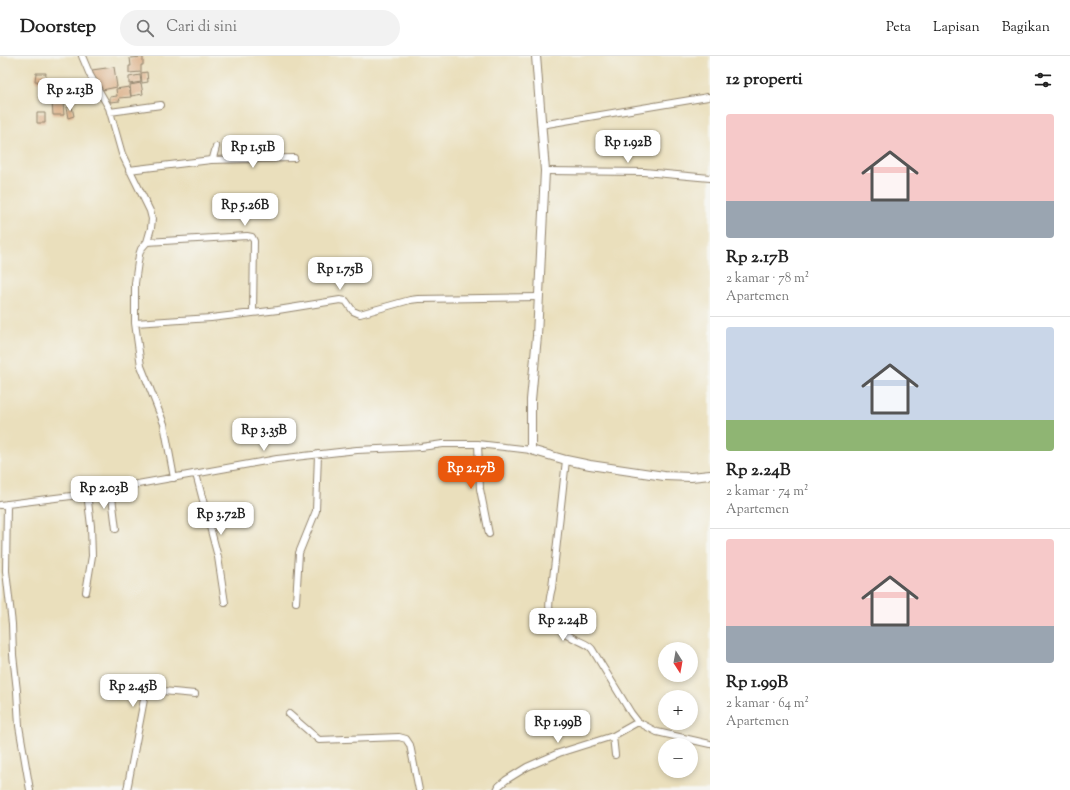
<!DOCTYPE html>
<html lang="id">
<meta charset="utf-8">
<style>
body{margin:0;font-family:"Sorts Mill Goudy",serif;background:#f2f2f2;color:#222;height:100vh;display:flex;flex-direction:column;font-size:15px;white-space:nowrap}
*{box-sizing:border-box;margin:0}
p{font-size:13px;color:#767676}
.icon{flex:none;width:22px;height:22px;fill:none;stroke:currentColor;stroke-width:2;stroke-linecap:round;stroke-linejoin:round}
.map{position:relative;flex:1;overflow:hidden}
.details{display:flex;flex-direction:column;background:#fff;width:360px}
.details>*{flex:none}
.needle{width:26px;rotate:169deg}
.fabs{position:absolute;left:658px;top:586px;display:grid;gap:8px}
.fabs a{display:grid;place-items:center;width:40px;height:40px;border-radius:50%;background:#fff;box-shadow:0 2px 6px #0003;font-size:20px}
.price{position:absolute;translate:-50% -34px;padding:0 9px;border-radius:8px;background:#fff;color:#222;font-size:13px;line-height:26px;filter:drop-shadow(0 1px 2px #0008)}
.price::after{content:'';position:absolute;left:50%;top:24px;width:12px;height:9px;margin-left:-6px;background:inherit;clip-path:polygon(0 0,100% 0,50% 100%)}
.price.active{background:#ea580c;color:#fff}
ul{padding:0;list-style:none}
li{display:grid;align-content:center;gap:8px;height:212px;padding:0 16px}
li+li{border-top:1px solid #e0e0e0}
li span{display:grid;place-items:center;height:124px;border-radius:4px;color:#555}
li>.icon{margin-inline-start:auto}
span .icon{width:72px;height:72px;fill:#fffc;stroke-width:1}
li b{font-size:17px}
h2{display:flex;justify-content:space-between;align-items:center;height:48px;padding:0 16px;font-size:17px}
header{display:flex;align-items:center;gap:24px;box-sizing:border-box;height:56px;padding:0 20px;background:#fff;border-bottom:1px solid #e0e0e0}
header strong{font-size:19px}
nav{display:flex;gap:22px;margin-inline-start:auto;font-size:14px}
.search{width:280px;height:36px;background:#f2f2f2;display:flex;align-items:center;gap:10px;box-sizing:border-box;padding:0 14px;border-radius:22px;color:#767676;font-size:15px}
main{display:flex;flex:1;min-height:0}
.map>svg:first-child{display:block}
</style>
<header>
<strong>Doorstep</strong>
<div class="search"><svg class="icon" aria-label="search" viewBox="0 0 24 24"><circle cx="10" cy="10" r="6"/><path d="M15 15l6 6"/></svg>Cari di sini</div>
<nav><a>Peta</a><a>Lapisan</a><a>Bagikan</a></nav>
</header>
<main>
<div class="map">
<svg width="710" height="734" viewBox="0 0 710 734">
<rect width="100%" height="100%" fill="#f6f6f2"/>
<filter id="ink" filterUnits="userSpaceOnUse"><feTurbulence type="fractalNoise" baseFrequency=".025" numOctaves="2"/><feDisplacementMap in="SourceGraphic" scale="8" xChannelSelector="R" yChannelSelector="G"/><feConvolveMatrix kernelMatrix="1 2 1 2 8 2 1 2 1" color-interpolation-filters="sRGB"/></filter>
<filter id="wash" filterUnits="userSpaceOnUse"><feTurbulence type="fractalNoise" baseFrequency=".012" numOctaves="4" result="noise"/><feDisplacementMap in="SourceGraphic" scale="16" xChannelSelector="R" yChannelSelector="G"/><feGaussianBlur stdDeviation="0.9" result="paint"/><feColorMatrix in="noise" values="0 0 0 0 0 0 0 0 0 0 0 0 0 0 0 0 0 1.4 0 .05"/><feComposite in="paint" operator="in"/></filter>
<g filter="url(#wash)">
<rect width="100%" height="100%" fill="#eadfbc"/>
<g id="blocks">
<path fill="#dcb088" d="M 143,1 L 143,9 L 141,9 L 141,16 L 129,17 L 129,10 L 131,10 L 130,2 Z
M 114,11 L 117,31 L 102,34 L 93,18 L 92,14 Z
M 147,16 L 148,26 L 142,27 L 141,17 Z
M 36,17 L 46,17 L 45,26 L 35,25 Z
M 140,19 L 141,26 L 129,28 L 129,21 Z
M 141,27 L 143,38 L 131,40 L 130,29 Z
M 129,31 L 131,41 L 119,42 L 120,45 L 110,46 L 110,41 L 117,40 L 116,33 Z
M 52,46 L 63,46 L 64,59 L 53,59 Z
M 72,51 L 74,60 L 68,62 L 66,52 Z
M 37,57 L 45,57 L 45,67 L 37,67 Z"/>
</g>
</g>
<g filter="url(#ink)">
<use href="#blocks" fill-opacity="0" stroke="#92846d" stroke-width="1"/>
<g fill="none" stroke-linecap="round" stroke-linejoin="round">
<defs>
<path id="minor" d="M 82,0 L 90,19 L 109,52 L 122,98 L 150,155 L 152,163 L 151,172 L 147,186 L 141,193 L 139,199 L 135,227 L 135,267 L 141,310 L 164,368 L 174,422
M 110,56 L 161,49
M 541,69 L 708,41
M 211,104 L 294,102
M 129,114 L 211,104 L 213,102 L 216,91
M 545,115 L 644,116 L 710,122
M 147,186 L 247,180 L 252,181 L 254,185 L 253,257
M 135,267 L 211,262 L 278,254 L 340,244 L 346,245 L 353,255 L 360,258 L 410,244 L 418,243 L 539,241
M 478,388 L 480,433 L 489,478
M 566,404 L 552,532 C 545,558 550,569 573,582 C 580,586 587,587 592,593 L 631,657 L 638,666 L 657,676 L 710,688
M 196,418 L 218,501 L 225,547
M 111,433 L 116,473
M 7,448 L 6,515 L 12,568 L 13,599 L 17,635 L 19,670 L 30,734
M 0,449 L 71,440 L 277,403 L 357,394 L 421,391 L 443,388 L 478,388 L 531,394
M 86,536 L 92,500 L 91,470 L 87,437
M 296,546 L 299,497 L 316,455 L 318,398
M 289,658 L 319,684 L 399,681 L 406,683 L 410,689 L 419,734
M 613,680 L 615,699
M 127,734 L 145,638 L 148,635 L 152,634 L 195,638
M 497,734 L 499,730 L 506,724 L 527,711 L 559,697 L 613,680 L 638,666"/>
<path id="tertiary" d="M 536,0 L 545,115 L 537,280 L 531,344 L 531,394 L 566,404 L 590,409 L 664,420 L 691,421 L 710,419"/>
</defs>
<use href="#minor" stroke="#92846d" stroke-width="8"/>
<use href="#tertiary" stroke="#92846d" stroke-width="10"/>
<use href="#minor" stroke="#fff" stroke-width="6"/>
<use href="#tertiary" stroke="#fff" stroke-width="8"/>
</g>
</g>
</svg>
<div class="fabs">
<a><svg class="needle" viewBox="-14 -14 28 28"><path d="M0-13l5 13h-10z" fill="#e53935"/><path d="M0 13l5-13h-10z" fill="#767676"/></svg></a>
<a>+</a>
<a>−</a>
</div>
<b class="price" style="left:70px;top:56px">Rp 2.13B</b>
<b class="price" style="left:628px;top:108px">Rp 1.92B</b>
<b class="price" style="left:253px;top:113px">Rp 1.51B</b>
<b class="price" style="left:245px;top:171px">Rp 5.26B</b>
<b class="price" style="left:340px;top:235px">Rp 1.75B</b>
<b class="price" style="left:264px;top:396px">Rp 3.35B</b>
<b class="price active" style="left:471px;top:434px">Rp 2.17B</b>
<b class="price" style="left:104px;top:454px">Rp 2.03B</b>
<b class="price" style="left:221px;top:480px">Rp 3.72B</b>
<b class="price" style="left:563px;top:586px">Rp 2.24B</b>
<b class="price" style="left:133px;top:652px">Rp 2.45B</b>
<b class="price" style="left:558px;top:688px">Rp 1.99B</b>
</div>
<section class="details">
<h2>12 properti<svg class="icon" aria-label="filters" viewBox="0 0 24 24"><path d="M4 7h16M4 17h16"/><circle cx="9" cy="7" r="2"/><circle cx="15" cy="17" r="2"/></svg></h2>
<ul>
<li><span style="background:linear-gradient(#f6c9c9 70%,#9aa5b1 0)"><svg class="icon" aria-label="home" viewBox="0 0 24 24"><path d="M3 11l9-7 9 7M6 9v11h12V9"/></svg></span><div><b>Rp 2.17B</b><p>2 kamar · 78 m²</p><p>Apartemen</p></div></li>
<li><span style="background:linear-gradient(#c9d6e8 75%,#8fb573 0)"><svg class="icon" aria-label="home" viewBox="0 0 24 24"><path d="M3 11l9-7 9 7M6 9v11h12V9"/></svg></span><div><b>Rp 2.24B</b><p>2 kamar · 74 m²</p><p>Apartemen</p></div></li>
<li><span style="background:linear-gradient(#f6c9c9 70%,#9aa5b1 0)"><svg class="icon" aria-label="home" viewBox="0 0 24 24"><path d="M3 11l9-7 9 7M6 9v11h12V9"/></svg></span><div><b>Rp 1.99B</b><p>2 kamar · 64 m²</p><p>Apartemen</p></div></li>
</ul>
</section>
</main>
